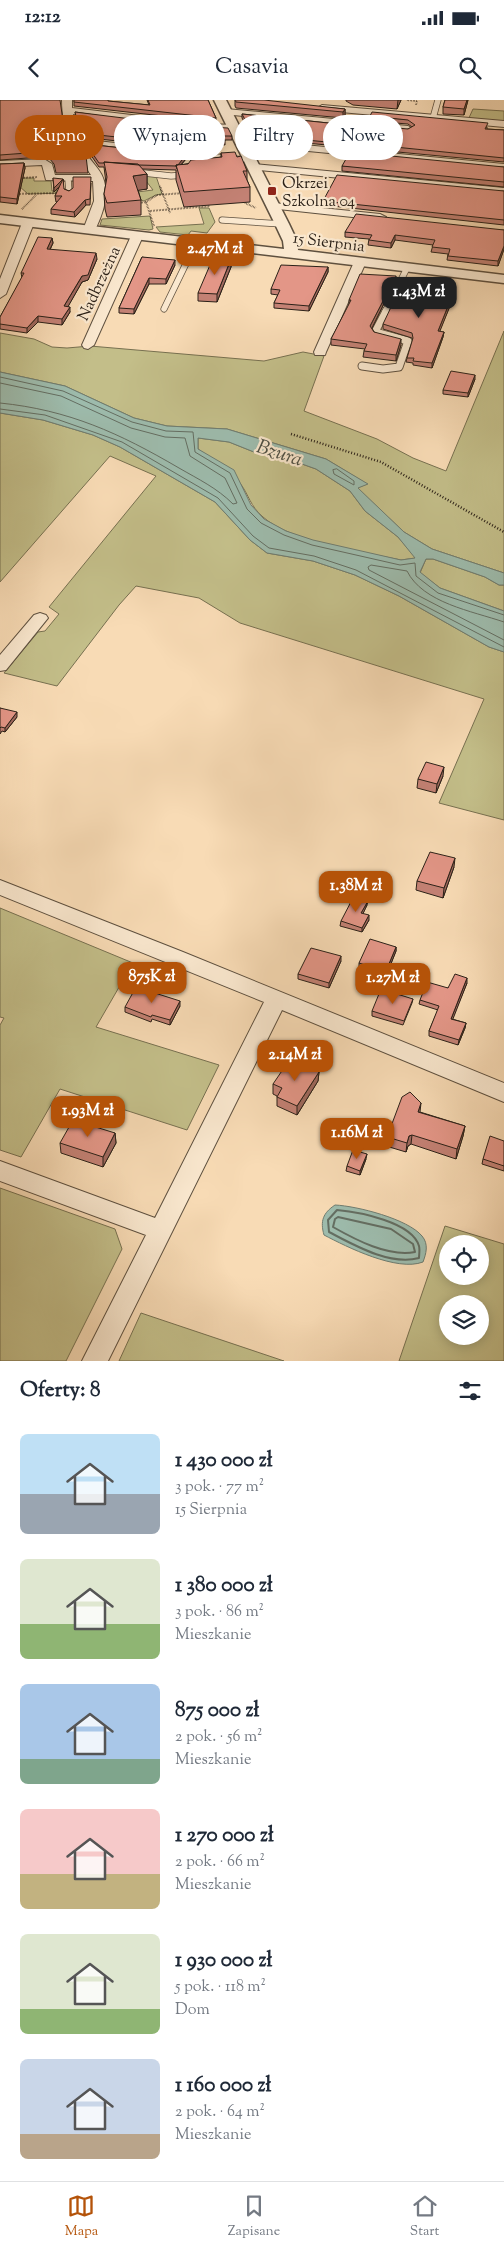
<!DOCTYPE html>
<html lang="pl">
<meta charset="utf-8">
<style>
body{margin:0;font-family:"Sorts Mill Goudy",serif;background:#f6f6f7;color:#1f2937;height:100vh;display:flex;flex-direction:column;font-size:19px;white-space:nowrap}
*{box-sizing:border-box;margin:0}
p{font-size:16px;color:#747a83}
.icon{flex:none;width:28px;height:28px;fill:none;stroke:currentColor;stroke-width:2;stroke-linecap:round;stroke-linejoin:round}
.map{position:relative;height:1261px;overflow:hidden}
.side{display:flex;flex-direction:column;background:#fff;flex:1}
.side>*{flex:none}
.guide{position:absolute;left:15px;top:15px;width:475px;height:45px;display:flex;gap:10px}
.buttons{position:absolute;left:439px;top:1135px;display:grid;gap:10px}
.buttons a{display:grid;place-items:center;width:50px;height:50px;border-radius:50%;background:#fff;box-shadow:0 2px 12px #0003;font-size:25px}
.price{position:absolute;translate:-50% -42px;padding:0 11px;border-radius:10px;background:#b45309;color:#fff;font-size:16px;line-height:32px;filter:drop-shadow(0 1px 2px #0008)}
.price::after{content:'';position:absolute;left:50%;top:30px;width:15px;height:11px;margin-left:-8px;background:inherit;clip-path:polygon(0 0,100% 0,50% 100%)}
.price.selected{background:#222;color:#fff}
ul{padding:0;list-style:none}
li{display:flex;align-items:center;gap:15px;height:125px;padding:0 20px}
li span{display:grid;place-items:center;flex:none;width:140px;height:100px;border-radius:8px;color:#555}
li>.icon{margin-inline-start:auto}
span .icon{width:60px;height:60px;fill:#fffc;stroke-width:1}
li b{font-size:21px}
h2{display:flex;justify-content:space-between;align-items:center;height:60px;padding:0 20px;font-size:21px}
.chip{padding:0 18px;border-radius:22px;background:#fff;box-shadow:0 2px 12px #0003;font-size:18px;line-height:45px}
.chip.selected{background:#b45309;color:#fff}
.status{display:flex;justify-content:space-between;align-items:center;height:35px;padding:0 25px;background:#fff;direction:ltr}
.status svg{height:14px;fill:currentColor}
header{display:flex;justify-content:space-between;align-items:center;height:65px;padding:0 20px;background:#fff;font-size:22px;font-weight:600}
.tabs{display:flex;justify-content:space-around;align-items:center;height:70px;border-top:1px solid #e0e1e3;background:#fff;font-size:14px;color:#747a83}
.tabs a{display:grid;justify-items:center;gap:2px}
.tabs .selected{color:#b45309}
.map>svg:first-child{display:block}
</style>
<div class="status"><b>12:12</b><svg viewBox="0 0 49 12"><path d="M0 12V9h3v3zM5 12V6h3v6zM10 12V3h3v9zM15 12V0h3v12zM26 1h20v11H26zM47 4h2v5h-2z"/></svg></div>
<header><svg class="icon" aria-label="back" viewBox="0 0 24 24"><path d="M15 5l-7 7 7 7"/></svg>Casavia<svg class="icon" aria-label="search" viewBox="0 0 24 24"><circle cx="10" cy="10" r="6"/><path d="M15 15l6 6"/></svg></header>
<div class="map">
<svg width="504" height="1261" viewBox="0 0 504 1261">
<rect width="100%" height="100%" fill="#f8dbb5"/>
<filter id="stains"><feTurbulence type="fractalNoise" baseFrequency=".004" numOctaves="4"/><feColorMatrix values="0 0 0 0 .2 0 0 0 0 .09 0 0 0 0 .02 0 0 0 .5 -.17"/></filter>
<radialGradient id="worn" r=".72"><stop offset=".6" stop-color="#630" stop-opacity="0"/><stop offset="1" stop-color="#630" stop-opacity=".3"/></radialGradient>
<path fill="#c3be89" stroke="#777050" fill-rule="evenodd" d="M 473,9 L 504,11 L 504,23 L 468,20 Z
M 131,74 L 156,76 L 162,94 L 156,95 L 144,101 L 121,94 L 153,90 L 143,77 Z
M 10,78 L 34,78 L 34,81 L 51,81 L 52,91 L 65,90 L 65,93 L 28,94 Z
M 199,108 L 209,108 L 215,122 L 207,133 L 191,131 L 188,135 L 160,132 L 156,127 L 204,124 Z
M 150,116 L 153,129 L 149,130 L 100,125 L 102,119 Z
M 504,231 L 504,473 L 432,449 L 404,432 L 357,388 L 367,384 L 326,359 L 227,329 L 167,326 L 134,318 L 65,286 L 0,272 L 0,233 L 34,239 L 52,247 L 67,248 L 90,246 L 264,261 L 303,252 L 324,256 L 304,311 L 377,339 L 413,358 L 446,371 Z
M 0,313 L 43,320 L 93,335 L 120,347 L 215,402 L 250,440 L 267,453 L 313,461 L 355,475 L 399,496 L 489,547 L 504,552 L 504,720 L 439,703 L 484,599 L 240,523 L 199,498 L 136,486 L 119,505 L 57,586 L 4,573 L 38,532 L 45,531 L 59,514 L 49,507 L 156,376 L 110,356 L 0,482 Z
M 198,338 L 229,342 L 254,352 L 274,354 L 316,369 L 350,391 L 365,411 L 398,437 L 416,458 L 401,460 C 363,452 291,442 263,417 C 250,406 249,395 240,383 C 230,370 211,359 198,349 Z
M 426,459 L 433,459 L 485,477 L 499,485 L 504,485 L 504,511 L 440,488 L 420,473 Z
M 0,808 L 133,863 L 96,927 L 219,965 L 187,1030 L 60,989 L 21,1057 L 0,1050 L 0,925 L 4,918 L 0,917 Z
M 0,1088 L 115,1129 L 122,1149 L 66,1261 L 0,1261 Z
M 445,1126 L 504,1144 L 504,1261 L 399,1261 ZM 448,1144 L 480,1144 L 480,1176 L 448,1176 ZM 448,1204 L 480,1204 L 480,1236 L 448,1236 Z
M 141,1213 L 284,1261 L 119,1261 Z"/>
<path fill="#9dbbac" stroke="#6f7d71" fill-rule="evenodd" d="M 0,272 L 65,286 L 134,318 L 167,326 L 227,329 L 326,359 L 368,384 L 358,388 L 404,432 L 432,449 L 504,473 L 504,485 L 499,485 L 485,477 L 433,459 L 426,459 L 420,472 L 440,488 L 504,511 L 504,552 L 489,547 L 399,496 L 355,475 L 313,461 L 267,453 L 250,440 L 215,402 L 120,347 L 93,335 L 43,320 L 0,313 ZM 198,338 L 229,342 L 254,352 L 274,354 L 316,369 L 350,391 L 365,411 L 398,437 L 415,458 L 401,460 L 313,440 L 286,431 L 264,419 L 251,405 L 234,370 L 198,349 Z
M 335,1105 C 357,1106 408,1119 422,1136 C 429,1144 426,1154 423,1162 C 397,1172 347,1147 324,1135 C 320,1121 323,1113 335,1105 Z"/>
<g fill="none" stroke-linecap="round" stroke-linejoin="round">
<path stroke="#646e62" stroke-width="1" d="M 0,277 L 63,291 L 132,322 L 166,331 L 193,332 L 195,352 L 230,373 L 247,409 L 261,423 L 284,435 L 312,445 L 400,465 L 415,463 L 416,476 L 438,493 L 504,515
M 0,283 L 61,296 L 131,328 L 165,337 L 185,338 L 190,356 L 225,378 L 237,403 L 233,404 C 217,388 198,379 179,368 C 119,333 69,310 0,303
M 0,309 L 45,315 L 122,342 L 218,398 L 253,436 L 269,448 L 314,456 L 356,470 L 504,547
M 337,369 L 354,381 L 354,385 L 334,374 L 333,370 Z
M 504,522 C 472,511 423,503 407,471 L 371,465 L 368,467 L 369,470 L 504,540"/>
<path stroke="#646e62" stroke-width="2" d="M 337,1110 C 359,1112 412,1122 419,1146 C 420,1150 419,1155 419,1158 C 390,1166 354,1145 329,1132 L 328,1120 Z
M 338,1117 L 391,1129 L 413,1144 L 415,1152 C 388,1157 356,1140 333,1127 L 335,1119 Z"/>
<defs>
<path id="service-far1" d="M 433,18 L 438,0
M 135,72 L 171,76 L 186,75
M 68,79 L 69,92
M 222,120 L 282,124
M 164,209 L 196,143
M 385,212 L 407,168"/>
<path id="service" d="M 362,266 L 383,269 L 399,267 L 408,241 L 375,232 L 386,211"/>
<path id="minor" d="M 62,0 L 72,0 L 72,8 L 208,24 L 234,25 L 239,28 C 229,37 95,16 73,14 L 79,39 L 241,57 L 246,60 L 241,63 L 82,46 C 86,55 92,61 98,69 C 112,87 104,112 95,130 L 93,132 L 85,132 L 83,130 L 94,101 L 93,81 L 46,80 L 42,65 L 0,67 L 0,61 L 44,59 L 52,64 L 55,75 L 91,75 C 74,49 62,32 62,0 Z
M 322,5 L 504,21 L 504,27 L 319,10 L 317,8 Z
M 226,9 L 408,26 L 413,29 L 408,32 L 223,14 L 223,10 Z
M 241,39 L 504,64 L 504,70 L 237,44 L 237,40 Z
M 254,64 L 504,88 L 504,94 L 250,69 L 250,65 Z
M 273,103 L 380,114 L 386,117 L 380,120 L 269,108 L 268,106 L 269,104 Z
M 28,120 L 34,123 L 6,194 L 0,198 L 0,179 L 22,123 Z
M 137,133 L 143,136 L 94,245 L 88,249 L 84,248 L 82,245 L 131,136 Z
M 360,159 L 366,162 L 326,252 L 325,255 L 315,255 L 314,252 L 354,162 Z
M 40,513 L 46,515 L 48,518 L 6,570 L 0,571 L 0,555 L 34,515 Z
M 0,780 L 183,852 L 504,983 L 504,1002 L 282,910 L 108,1261 L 82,1261 L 146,1135 L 0,1081 L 0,1061 L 155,1118 L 264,902 L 0,795 Z"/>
<path id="tertiary" d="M 214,0 L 226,0 L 289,124 L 297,141 L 298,150 L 504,175 L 504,183 L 0,123 L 0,115 L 284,149 L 283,141 L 275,124 Z"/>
</defs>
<use href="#service-far1" stroke="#5e503f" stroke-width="7"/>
<use href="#service" stroke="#5e503f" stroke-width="9"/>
<use href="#minor" stroke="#5e503f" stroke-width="2"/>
<use href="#tertiary" stroke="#5e503f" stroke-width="3"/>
<path stroke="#2b2118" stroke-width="2" stroke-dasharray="0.5 1" stroke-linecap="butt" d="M 407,0 L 417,1 L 416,5
M 20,78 L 38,77
M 160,86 L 170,113
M 16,94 L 59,93
M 146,102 L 157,95 L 184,93
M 138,103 L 146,102 L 154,126
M 245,103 L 256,108
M 22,109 L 36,95
M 150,111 L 210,106"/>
<path stroke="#2b2118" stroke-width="2.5" stroke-dasharray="1 2" stroke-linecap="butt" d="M 291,334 L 381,362 L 504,432"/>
<use href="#service-far1" stroke="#fae8cf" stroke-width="5.5"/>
<use href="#service" stroke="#fae8cf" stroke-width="7"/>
<use href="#minor" fill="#fae8cf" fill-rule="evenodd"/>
<use href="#tertiary" fill="#fae8cf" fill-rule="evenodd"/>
</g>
<path fill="#c38174" stroke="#2b2118" d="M 0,0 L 63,25 L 52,42 L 86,56 L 88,73 L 56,73 L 54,64 L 49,58 L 49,47 L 42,57 L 0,60 Z
M 74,0 L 108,1 L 149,5 L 147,0 L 208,0 L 216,18 L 216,22 L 74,6 Z
M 235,0 L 345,9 L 345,15 L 343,18 L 236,8 L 235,6 Z
M 346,0 L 401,0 L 397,9 L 353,5 L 346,1 Z
M 445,0 L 468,0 L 464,15 L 443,14 L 443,7 Z
M 75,12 L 232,36 L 232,40 L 225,40 L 225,45 L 179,39 L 181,44 L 181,48 L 81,37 Z
M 242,14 L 338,24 L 338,27 L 327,45 L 253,38 L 242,18 Z
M 370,16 L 487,27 L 487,29 L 504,30 L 504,62 L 355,48 L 355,43 L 408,29 L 412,27 L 408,24 L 370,21 Z
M 86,44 L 186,55 L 186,59 L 181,65 L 221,57 L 221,53 L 237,57 L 247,71 L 247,80 L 250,87 L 250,102 L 184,107 L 176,80 L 176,70 L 142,69 L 147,74 L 147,89 L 138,90 L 141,100 L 141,115 L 107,117 L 105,109 L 104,94 L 106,83 L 104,67 L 99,67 L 86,48 Z
M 261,45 L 278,48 L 278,52 L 260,50 Z
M 24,63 L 25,68 L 17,104 L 0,102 L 0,64 Z
M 342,66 L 504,67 L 504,87 L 342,71 Z
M 53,78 L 64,89 L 69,91 L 91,83 L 90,105 L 86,105 L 75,117 L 51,114 L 51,109 L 57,102 L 56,102 L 55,96 L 60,86 L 54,92 Z
M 504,91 L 504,125 L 323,105 L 323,101 Z
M 504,130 L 504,149 L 498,166 L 447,160 L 448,154 L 431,152 L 433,145 L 395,140 L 391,148 L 368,145 L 369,139 L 345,137 L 345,132 Z
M 52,138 L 53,143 L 50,150 L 97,159 L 88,180 L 82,182 L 68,206 L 70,212 L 62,225 L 38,222 L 27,233 L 0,229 L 0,217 L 22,178 L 21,173 Z
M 142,157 L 175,165 L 166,184 L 149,184 L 134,214 L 119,213 L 119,208 Z
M 231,159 L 231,167 L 217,202 L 198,201 L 198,193 Z
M 328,167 L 328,172 L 309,211 L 274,208 L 274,203 L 278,195 L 271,194 L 271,189 Z
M 395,181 L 372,228 L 374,232 L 401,245 L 396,261 L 363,257 L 364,251 L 365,249 L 331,245 L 331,239 L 349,205 L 349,200 Z
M 425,184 L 425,189 L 423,193 L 452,196 L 452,201 L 439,232 L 444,232 L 443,237 L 432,268 L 413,265 L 413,263 L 406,262 L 407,258 L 413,240 L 412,238 L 383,229 L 383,224 Z
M 475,279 L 468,297 L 443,294 L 443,290 Z
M 0,608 L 17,617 L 5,632 L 2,631 L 0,634 Z
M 443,676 L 436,693 L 417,688 L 418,679 Z
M 454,767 L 443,798 L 416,790 L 417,781 Z
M 367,805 L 363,813 L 369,820 L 362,832 L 340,826 L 341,821 Z
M 396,847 L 396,851 L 386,876 L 359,868 L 359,863 Z
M 341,861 L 329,888 L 298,879 L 298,874 Z
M 467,883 L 452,919 L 466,923 L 465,928 L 458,945 L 429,936 L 429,931 L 438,910 L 419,904 L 420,900 L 448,888 Z
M 413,899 L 412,903 L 403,925 L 372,916 L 372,911 Z
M 180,906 L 170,925 L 152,919 L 151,922 L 125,912 L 125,907 Z
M 319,972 L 318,981 L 297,1015 L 277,1006 L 277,996 L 273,994 L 273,984 Z
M 420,1012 L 465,1026 L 463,1036 L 456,1059 L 411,1044 L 408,1046 L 406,1052 L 386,1046 L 387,1037 Z
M 115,1033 L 116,1043 L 103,1067 L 61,1053 L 60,1043 Z
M 504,1041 L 504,1071 L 482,1064 L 483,1059 Z
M 366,1059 L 360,1075 L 346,1071 L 347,1066 Z"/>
<path fill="#9f695e" stroke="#2b2118" d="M 398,0 L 401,0 L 397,9 Z
M 467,0 L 468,0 L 464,15 L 464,9 Z
M 345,9 L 345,15 L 343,18 L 343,12 Z
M 63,21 L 63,25 L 50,44 L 48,42 Z
M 338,24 L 338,27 L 327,45 L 327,42 Z
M 48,42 L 49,47 L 42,57 L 41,52 Z
M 186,55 L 186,59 L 177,69 L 176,66 Z
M 24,63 L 25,68 L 17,104 L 17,99 Z
M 147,74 L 147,89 L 134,91 L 133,76 Z
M 63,79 L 64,82 L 54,92 L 54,88 Z
M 85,100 L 86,105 L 75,117 L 74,112 Z
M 395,135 L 395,140 L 391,148 L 391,143 Z
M 52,138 L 53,143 L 47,155 L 47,149 Z
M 504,146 L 504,149 L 498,166 L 498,161 Z
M 96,153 L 97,159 L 88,180 L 82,182 L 65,212 L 64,206 Z
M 231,159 L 231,167 L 217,202 L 217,194 Z
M 175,160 L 175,165 L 166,184 L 166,179 Z
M 328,167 L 328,172 L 309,211 L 309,206 Z
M 396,176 L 395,181 L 370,232 L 370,226 Z
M 149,178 L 149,184 L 134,214 L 134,209 Z
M 452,196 L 452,201 L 438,236 L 438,231 Z
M 70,207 L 70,212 L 62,225 L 62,219 Z
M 38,216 L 38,222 L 27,233 L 27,228 Z
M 444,232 L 443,237 L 432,268 L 432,263 Z
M 401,239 L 401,245 L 396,261 L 396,255 Z
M 475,275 L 475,279 L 468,297 L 468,293 Z
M 17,612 L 17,617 L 5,632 L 5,628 Z
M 444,667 L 443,676 L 436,693 L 437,684 Z
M 455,758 L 454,767 L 443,798 L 444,788 Z
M 368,801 L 367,805 L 361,818 L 361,813 Z
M 369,815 L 369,820 L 362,832 L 362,828 Z
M 396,847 L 396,851 L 386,876 L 386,871 Z
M 341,856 L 341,861 L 329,888 L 329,883 Z
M 467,878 L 467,883 L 451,924 L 451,919 Z
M 180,901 L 180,906 L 170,925 L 170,920 Z
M 466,923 L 465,928 L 458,945 L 459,940 Z
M 319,972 L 318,981 L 297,1015 L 297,1006 Z
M 421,1003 L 420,1012 L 417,1021 L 418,1012 Z
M 465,1026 L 463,1036 L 456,1059 L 457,1049 Z
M 115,1033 L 116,1043 L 103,1067 L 103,1057 Z
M 412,1035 L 411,1044 L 408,1046 L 406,1052 L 407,1043 L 409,1036 Z
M 367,1054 L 366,1059 L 360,1075 L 360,1071 Z"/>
<path fill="#e39687" stroke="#2b2118" d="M 0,0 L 60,0 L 63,21 L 41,52 L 0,55 Z
M 74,0 L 108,0 L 108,1 L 150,5 L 148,0 L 208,0 L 216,18 L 74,2 Z
M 235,0 L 264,0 L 345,9 L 343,12 L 236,2 Z
M 445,0 L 467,0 L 464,9 L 443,7 Z
M 75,12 L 188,26 L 228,28 L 232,36 L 223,36 L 225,41 L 177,35 L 181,44 L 80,33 Z
M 372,12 L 488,23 L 485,29 L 504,30 L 504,58 L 355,43 L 365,25 L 408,29 L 415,25 L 408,20 L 370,16 Z
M 242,14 L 338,24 L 327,42 L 253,35 Z
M 76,40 L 86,56 L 55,56 L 53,47 L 48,42 Z
M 86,44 L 186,55 L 178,65 L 176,65 L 176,66 L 139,65 L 104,62 L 104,63 L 99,63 Z
M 261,45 L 279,46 L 278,48 L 260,46 Z
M 235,52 L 237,57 L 241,56 L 247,71 L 243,71 L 250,87 L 184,92 L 176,65 L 188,64 L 191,60 L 222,57 L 221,53 Z
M 350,52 L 504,67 L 504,82 L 342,66 Z
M 104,62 L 138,64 L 147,74 L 133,76 L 141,100 L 107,103 L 104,94 L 107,77 Z
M 24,63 L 17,99 L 0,97 L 0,64 Z
M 337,75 L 504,91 L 504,120 L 323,101 Z
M 73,77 L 91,77 L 90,99 L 85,100 L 74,112 L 51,109 L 62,96 L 55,96 L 63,79 L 64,89 L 69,91 L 73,88 Z
M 53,78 L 63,79 L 54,88 Z
M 356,114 L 504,130 L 504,146 L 498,161 L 448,156 L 450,149 L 432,147 L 435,140 L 395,135 L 391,143 L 369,140 L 372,135 L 345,132 Z
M 38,137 L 52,138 L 47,149 L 96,153 L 88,175 L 82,176 L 64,206 L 70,207 L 62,219 L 38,216 L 27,228 L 0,224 L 0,217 L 24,173 L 21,173 Z
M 142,157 L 175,160 L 166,179 L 149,178 L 134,209 L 119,208 Z
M 213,158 L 231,159 L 217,194 L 198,193 Z
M 281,165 L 328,167 L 309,206 L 274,203 L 280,190 L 271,189 Z
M 360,174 L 396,176 L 370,226 L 374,232 L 401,239 L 396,255 L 364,251 L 367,244 L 331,239 L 351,200 L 349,200 Z
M 403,182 L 425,184 L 421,193 L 452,196 L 438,231 L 444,232 L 432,263 L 413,261 L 414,258 L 407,258 L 413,238 L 412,233 L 383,224 Z
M 451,271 L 475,275 L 468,293 L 443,290 Z
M 0,608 L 17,612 L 5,628 L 1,627 L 0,628 Z
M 426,662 L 444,667 L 437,684 L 418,679 Z
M 430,752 L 455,758 L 444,788 L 417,781 Z
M 354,796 L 368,801 L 361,813 L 369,815 L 362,828 L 341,821 Z
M 370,839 L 396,847 L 386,871 L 359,863 Z
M 311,848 L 341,856 L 329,883 L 298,874 Z
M 455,874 L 467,878 L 451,919 L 466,923 L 459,940 L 429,931 L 439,906 L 420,900 L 427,882 L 448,888 Z
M 136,887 L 180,901 L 170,920 L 152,915 L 151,917 L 125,907 Z
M 381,889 L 413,899 L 404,921 L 372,911 Z
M 290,959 L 319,972 L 297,1006 L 277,997 L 282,988 L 273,984 Z
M 410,992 L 421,1003 L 418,1012 L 465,1026 L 457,1049 L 412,1035 L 409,1036 L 407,1043 L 387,1037 L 402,997 Z
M 73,1020 L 115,1033 L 103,1057 L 60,1043 Z
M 490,1036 L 504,1041 L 504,1066 L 483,1059 Z
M 353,1050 L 367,1054 L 360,1071 L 347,1066 Z"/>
<rect fill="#8f2418" stroke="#fae8cf" stroke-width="2" x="267" y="86" width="10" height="10" rx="2.5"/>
<g text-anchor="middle" stroke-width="4.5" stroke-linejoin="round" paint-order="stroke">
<g font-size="16" fill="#2b2118" stroke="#fae8cf" text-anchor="start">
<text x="282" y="88">Okrzei<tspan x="282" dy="18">Szkolna 04</tspan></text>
</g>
<g font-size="16" fill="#2b2118" stroke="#fae8cf">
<text transform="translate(329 141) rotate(7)" y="6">15 Sierpnia</text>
<text transform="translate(98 183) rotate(-65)" y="6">Nadbrzeżna</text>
</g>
<g font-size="20" font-style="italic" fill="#4d4f44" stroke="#fae8cf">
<text transform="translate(280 352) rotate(18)" y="7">Bzura</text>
</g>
</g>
<rect width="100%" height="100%" filter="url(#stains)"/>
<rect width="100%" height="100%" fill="url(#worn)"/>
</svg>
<div class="buttons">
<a><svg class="icon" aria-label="locate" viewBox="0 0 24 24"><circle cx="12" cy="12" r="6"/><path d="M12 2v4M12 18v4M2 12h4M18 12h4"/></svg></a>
<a><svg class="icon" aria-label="layers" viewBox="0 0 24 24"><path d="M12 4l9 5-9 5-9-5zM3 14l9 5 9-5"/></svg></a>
</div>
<b class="price" style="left:215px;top:176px">2.47M zł</b>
<b class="price selected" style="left:419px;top:219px">1.43M zł</b>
<b class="price" style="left:356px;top:813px">1.38M zł</b>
<b class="price" style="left:152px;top:904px">875K zł</b>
<b class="price" style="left:393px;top:905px">1.27M zł</b>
<b class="price" style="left:295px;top:982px">2.14M zł</b>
<b class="price" style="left:88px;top:1038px">1.93M zł</b>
<b class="price" style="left:357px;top:1060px">1.16M zł</b>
<div class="guide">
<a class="chip selected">Kupno</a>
<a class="chip">Wynajem</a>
<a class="chip">Filtry</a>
<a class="chip">Nowe</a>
</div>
</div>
<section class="side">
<h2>Oferty: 8<svg class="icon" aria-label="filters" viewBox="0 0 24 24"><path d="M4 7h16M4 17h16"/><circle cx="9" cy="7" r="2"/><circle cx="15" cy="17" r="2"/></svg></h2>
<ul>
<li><span style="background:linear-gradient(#bfe0f5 60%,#9aa5b1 0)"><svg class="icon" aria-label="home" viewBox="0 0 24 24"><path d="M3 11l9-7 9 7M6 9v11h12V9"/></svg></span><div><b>1 430 000 zł</b><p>3 pok. · 77 m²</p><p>15 Sierpnia</p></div></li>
<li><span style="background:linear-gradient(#dfe7d0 65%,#8fb573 0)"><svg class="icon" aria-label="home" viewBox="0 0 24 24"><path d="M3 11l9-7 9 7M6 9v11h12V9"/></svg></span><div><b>1 380 000 zł</b><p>3 pok. · 86 m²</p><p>Mieszkanie</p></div></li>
<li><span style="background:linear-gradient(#a9c7e8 75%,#7fa58c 0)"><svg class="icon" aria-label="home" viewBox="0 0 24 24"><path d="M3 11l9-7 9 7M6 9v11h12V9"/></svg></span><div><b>875 000 zł</b><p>2 pok. · 56 m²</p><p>Mieszkanie</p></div></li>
<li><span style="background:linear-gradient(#f6c9c9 65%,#c2b280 0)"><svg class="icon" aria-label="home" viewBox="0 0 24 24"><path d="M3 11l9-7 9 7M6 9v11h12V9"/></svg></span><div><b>1 270 000 zł</b><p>2 pok. · 66 m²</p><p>Mieszkanie</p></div></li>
<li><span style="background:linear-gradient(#dfe7d0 75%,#8fb573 0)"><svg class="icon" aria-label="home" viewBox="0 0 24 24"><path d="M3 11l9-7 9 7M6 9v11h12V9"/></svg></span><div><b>1 930 000 zł</b><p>5 pok. · 118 m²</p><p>Dom</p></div></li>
<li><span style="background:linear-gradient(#c9d6e8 75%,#b9a48a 0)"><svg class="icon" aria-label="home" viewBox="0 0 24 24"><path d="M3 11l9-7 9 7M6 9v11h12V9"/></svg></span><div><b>1 160 000 zł</b><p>2 pok. · 64 m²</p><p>Mieszkanie</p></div></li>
</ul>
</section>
<nav class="tabs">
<a class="selected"><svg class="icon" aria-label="map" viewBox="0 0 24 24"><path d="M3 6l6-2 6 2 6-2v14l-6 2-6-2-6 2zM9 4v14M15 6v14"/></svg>Mapa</a>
<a><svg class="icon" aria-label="saved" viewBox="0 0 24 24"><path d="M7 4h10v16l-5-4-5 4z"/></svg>Zapisane</a>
<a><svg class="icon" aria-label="home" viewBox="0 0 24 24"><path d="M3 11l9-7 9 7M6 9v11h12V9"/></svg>Start</a>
</nav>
